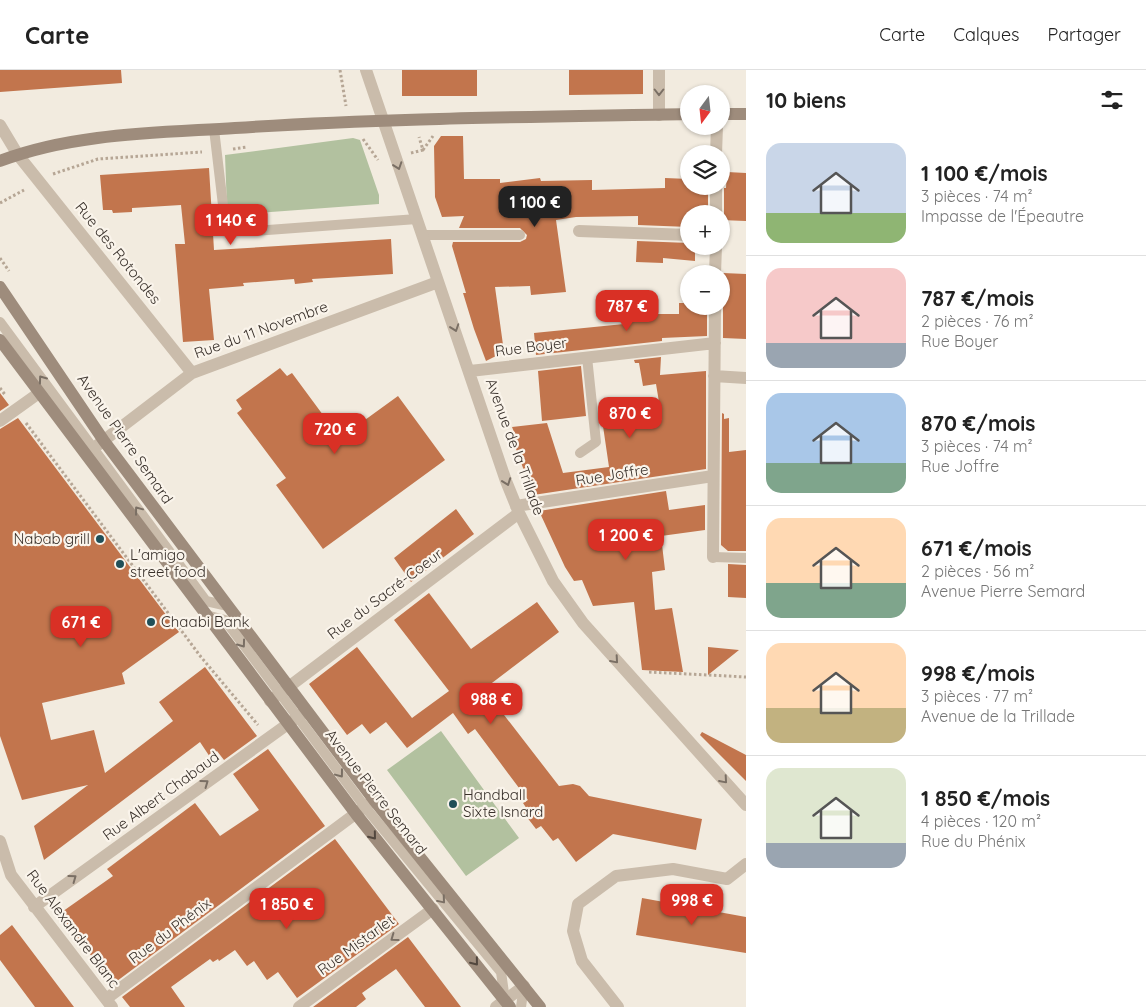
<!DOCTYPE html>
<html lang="fr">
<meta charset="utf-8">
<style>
body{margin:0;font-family:Quicksand,sans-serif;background:#f2f2f2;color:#222;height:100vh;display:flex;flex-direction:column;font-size:19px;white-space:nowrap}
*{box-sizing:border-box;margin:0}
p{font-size:16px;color:#767676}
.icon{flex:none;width:28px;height:28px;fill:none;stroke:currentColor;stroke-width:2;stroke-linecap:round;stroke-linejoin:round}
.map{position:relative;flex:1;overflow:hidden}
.panel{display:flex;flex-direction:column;background:#fff;width:400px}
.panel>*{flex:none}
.needle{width:32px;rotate:195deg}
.controls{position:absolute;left:680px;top:15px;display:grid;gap:10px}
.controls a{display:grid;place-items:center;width:50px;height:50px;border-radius:50%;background:#fff;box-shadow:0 1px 4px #0004;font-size:25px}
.price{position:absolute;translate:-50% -42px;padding:0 11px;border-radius:10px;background:#d93025;color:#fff;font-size:16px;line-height:32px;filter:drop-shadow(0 1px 2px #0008)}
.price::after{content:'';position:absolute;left:50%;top:30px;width:15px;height:11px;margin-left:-8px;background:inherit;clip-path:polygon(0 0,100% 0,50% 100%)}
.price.current{background:#222;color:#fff}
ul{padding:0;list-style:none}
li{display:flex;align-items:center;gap:15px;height:125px;padding:0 20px}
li+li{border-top:1px solid #e0e0e0}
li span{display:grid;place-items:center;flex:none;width:140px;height:100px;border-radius:15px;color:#555}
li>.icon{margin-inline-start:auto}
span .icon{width:60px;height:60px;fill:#fffc;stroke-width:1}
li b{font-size:21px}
h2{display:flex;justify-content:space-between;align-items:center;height:60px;padding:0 20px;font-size:21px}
header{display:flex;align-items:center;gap:30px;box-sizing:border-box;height:70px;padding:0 25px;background:#fff;border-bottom:1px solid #e0e0e0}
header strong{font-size:24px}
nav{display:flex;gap:28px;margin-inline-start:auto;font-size:18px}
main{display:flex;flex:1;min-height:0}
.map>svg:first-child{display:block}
</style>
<header>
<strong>Carte</strong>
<nav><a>Carte</a><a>Calques</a><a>Partager</a></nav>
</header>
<main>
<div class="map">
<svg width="746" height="937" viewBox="0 0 746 937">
<rect width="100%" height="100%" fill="#f2ebdf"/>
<path fill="#b2c19f" d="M 353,68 L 360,70 L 379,125 L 379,134 L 232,145 L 227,138 L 225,85 Z
M 441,661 L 519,768 L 466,806 L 387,700 Z"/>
<path fill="#c2754d" d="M 0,0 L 121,0 L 122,13 L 0,22 Z
M 402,0 L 477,0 L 477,26 L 402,26 Z
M 569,0 L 643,0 L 643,24 L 569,25 Z
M 441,66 L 463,66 L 464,109 L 500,109 L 500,113 L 540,108 L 541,111 L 592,110 L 592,120 L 665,118 L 665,108 L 689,109 L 689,118 L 708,118 L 708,144 L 689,144 L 689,157 L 638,155 L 638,146 L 576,147 L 556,150 L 566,222 L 531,225 L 530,216 L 495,217 L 504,282 L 486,291 L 474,259 L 463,223 L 466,223 L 452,176 L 453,172 L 520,172 L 526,169 L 527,165 L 520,158 L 459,158 L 464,146 L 442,147 L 435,127 L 434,76 Z
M 209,98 L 214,180 L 391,169 L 393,204 L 312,209 L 313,212 L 295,214 L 294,209 L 243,213 L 244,216 L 209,219 L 214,270 L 183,272 L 175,174 L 185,174 L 181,135 L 132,138 L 132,142 L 113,143 L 112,140 L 103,140 L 100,105 Z
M 727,102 L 746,103 L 746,151 L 721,150 L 724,144 L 724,118 L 726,118 Z
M 637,171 L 689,173 L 689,176 L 695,176 L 695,191 L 663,188 L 663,193 L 636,192 Z
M 723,203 L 746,204 L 746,269 L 723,268 Z
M 679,233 L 689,233 L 689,236 L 707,236 L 707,266 L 662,268 L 662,271 L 536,285 L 534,263 L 624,254 L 624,249 L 650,249 L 650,244 L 679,244 Z
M 661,287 L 660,305 L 706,301 L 706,399 L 533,425 L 512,368 L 516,367 L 512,357 L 547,353 L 563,403 L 609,397 L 603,356 L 662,350 L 656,314 L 643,316 L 639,293 L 635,293 L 634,290 Z
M 581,296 L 586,346 L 542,351 L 538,301 Z
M 280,298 L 287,306 L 292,303 L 340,368 L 398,326 L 445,390 L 323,479 L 276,415 L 286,408 L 237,343 L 242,339 L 236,330 Z
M 0,323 L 9,335 L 0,341 Z
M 722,343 L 724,344 L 724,349 L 729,348 L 729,382 L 746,380 L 746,481 L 728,481 L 721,475 Z
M 18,348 L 179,562 L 122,603 L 125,614 L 42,633 L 51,670 L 94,660 L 105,703 L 173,651 L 159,632 L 205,597 L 257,666 L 224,690 L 217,681 L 210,687 L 200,672 L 44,790 L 34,756 L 88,715 L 22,730 L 0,666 L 0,359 Z
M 666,421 L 669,440 L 705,435 L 705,460 L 661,466 L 665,500 L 652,502 L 655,540 L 672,538 L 683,602 L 642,600 L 634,532 L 593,536 L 582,510 L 574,511 L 565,497 L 539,441 Z
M 456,439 L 474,464 L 411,512 L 394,488 Z
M 728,494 L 746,495 L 746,528 L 728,527 Z
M 429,523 L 471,579 L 537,532 L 559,562 L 484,619 L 559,716 L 573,714 L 580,716 L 589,726 L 702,749 L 696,780 L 613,764 L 576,792 L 558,768 L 553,771 L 541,756 L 536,759 L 523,742 L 527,739 L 523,733 L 528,730 L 475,659 L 468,664 L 453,643 L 407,678 L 386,652 L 370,664 L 362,654 L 347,665 L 309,614 L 357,577 L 412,648 L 449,621 L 394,550 Z
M 708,577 L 739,580 L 708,605 Z
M 702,662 L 746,685 L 746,711 L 700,665 Z
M 268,679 L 325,756 L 113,914 L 59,844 L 113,806 L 107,799 L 195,733 L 220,766 L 259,740 L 233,704 Z
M 335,769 L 399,854 L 297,928 L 278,902 L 267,910 L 254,891 L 247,896 L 235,880 L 219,891 L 218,889 L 213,892 L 210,889 L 171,917 L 185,937 L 130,937 L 122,927 Z
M 642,828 L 746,847 L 746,883 L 636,865 Z
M 12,855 L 74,937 L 35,937 L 0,890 L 0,865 Z
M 408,867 L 461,937 L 425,937 L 396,899 L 362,923 L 366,929 L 356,937 L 313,937 Z"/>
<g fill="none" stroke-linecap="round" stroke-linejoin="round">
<path stroke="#b6a695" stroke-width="3" stroke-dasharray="2.5 2.5" stroke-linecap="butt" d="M 340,0 L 346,36
M 363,69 L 378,90
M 233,79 L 247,77
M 423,80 L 433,66
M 411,83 L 423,80 L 419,67
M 53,104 L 98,89 L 202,82
M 0,133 L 24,120
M 0,188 L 9,201
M 0,318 L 6,326
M 26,353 L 201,587 L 258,655
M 649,602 L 746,607"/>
<path stroke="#cabcab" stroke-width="10" d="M 214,59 L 225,152 L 238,160 L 254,161 L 417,149
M 422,165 L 520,165
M 0,252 L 206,531 L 228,536
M 580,383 L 596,372 L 587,287
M 713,487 L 746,488
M 206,545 L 225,550 L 365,737 L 501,902 L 505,930
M 521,937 L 524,916"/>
<path stroke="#cabcab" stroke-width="12" d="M 366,0 L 506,411 L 519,443 L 553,511 L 583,553 L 746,735
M 659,45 L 659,0
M 0,55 L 18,85 L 192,303
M 716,84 L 717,56
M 716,144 L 716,116
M 579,161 L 689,165
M 715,204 L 716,176
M 470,301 L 715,273
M 714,306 L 746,308
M 0,351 L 39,323
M 86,384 L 192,303 L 438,212
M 516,436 L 713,406
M 713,487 L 715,236
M 270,631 L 519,443
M 0,771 L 11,805 L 112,937
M 34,837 L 306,641
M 106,929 L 374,730
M 299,937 L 433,839
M 496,937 L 524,916
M 618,937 L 582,891 L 573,861 L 578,834 L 616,806 L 673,799 L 727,809 L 746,794"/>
<path stroke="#9e8c7c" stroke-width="12" d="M 721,44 L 746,44
M 0,91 C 74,63 157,63 235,58 C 386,48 537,47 689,44
M 0,217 L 104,371 L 228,536 L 374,730 L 540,937
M 0,270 L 356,744 L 510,937"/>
</g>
<defs><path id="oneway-chevron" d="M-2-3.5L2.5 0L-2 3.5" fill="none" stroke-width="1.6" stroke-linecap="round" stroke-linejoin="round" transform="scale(1.25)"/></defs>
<g stroke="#7a6f64">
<use href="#oneway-chevron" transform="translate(659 22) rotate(90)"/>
<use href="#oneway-chevron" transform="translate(398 96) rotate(71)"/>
<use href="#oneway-chevron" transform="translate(455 258) rotate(71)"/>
<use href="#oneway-chevron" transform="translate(42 309) rotate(-126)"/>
<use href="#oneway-chevron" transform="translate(507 412) rotate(70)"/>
<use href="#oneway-chevron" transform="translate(138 440) rotate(-127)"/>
<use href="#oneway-chevron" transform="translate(242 574) rotate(54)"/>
<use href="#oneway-chevron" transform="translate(615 590) rotate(49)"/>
<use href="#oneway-chevron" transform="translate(340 704) rotate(53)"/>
<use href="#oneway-chevron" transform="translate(724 710) rotate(49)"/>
<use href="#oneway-chevron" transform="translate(205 713) rotate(-36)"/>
<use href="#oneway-chevron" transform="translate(73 808) rotate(-36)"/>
<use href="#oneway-chevron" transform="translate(442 830) rotate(50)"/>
<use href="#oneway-chevron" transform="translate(394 868) rotate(144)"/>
</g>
<g stroke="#52473e">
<use href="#oneway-chevron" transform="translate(373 766) rotate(51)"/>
<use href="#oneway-chevron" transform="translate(475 892) rotate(51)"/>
</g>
<g fill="#204f58" stroke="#faf4eb" stroke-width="2">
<circle cx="100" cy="469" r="5"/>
<circle cx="120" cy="494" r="5"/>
<circle cx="151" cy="552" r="5"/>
<circle cx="453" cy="734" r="5"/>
</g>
<g text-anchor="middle" stroke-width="4.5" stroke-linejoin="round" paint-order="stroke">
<g font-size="15" fill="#38302a" stroke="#faf4eb">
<text transform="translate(118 183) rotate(51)" y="5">Rue des Rotondes</text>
<text transform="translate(261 260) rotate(-20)" y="5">Rue du 11 Novembre</text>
<text transform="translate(531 277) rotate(-7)" y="5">Rue Boyer</text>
<text transform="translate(125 369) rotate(55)" y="5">Avenue Pierre Semard</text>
<text transform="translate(515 377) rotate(70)" y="5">Avenue de la Trillade</text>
<text transform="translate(612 405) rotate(-9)" y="5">Rue Joffre</text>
<text transform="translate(385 524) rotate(-37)" y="5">Rue du Sacré-Coeur</text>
<text transform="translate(376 722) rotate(52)" y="5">Avenue Pierre Semard</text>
<text transform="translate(161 726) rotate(-36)" y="5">Rue Albert Chabaud</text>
<text transform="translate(73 859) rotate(53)" y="5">Rue Alexandre Blanc</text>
<text transform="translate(170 861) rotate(-37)" y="5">Rue du Phénix</text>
<text transform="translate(356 875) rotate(-36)" y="5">Rue Mistarlet</text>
</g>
<g font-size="15" fill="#38302a" stroke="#faf4eb" text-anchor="start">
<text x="90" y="474" text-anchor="end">Nabab grill</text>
<text x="130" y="490">L'amigo<tspan x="130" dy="17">street food</tspan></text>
<text x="161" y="557">Chaabi Bank</text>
<text x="463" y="730">Handball<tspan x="463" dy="17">Sixte Isnard</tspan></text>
</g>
</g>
</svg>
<div class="controls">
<a><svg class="needle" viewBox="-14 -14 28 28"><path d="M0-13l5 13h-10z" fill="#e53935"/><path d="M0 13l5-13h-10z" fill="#767676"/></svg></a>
<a><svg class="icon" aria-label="layers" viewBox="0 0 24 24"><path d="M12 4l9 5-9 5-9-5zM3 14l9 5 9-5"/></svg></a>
<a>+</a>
<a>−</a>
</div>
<b class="price current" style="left:535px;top:158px">1 100 €</b>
<b class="price" style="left:231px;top:176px">1 140 €</b>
<b class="price" style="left:627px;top:262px">787 €</b>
<b class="price" style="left:630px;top:369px">870 €</b>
<b class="price" style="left:335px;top:385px">720 €</b>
<b class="price" style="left:626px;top:491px">1 200 €</b>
<b class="price" style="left:81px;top:578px">671 €</b>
<b class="price" style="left:491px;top:655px">988 €</b>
<b class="price" style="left:692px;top:856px">998 €</b>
<b class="price" style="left:287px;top:860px">1 850 €</b>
</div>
<section class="panel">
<h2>10 biens<svg class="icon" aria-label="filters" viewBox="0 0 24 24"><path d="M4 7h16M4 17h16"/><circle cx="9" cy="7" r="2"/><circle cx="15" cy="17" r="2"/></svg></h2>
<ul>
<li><span style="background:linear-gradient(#c9d6e8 70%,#8fb573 0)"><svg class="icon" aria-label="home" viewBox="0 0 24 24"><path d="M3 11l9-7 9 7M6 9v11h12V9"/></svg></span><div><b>1 100 €/mois</b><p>3 pièces · 74 m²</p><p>Impasse de l'Épeautre</p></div></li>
<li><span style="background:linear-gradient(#f6c9c9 75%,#9aa5b1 0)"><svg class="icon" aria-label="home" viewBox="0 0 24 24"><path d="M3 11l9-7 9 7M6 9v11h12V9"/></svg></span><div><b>787 €/mois</b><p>2 pièces · 76 m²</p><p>Rue Boyer</p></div></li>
<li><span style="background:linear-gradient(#a9c7e8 70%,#7fa58c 0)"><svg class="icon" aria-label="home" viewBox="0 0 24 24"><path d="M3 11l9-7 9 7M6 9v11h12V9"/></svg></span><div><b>870 €/mois</b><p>3 pièces · 74 m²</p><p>Rue Joffre</p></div></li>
<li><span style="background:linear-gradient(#ffd9b3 65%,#7fa58c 0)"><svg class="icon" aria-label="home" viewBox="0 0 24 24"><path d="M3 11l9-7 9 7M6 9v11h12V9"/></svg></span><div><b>671 €/mois</b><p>2 pièces · 56 m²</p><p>Avenue Pierre Semard</p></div></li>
<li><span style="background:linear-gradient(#ffd9b3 65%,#c2b280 0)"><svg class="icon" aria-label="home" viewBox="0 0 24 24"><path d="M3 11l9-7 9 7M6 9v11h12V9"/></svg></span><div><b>998 €/mois</b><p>3 pièces · 77 m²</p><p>Avenue de la Trillade</p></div></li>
<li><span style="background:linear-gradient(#dfe7d0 75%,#9aa5b1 0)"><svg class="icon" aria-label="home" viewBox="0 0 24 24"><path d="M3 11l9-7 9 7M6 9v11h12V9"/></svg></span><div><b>1 850 €/mois</b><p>4 pièces · 120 m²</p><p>Rue du Phénix</p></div></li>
</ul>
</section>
</main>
